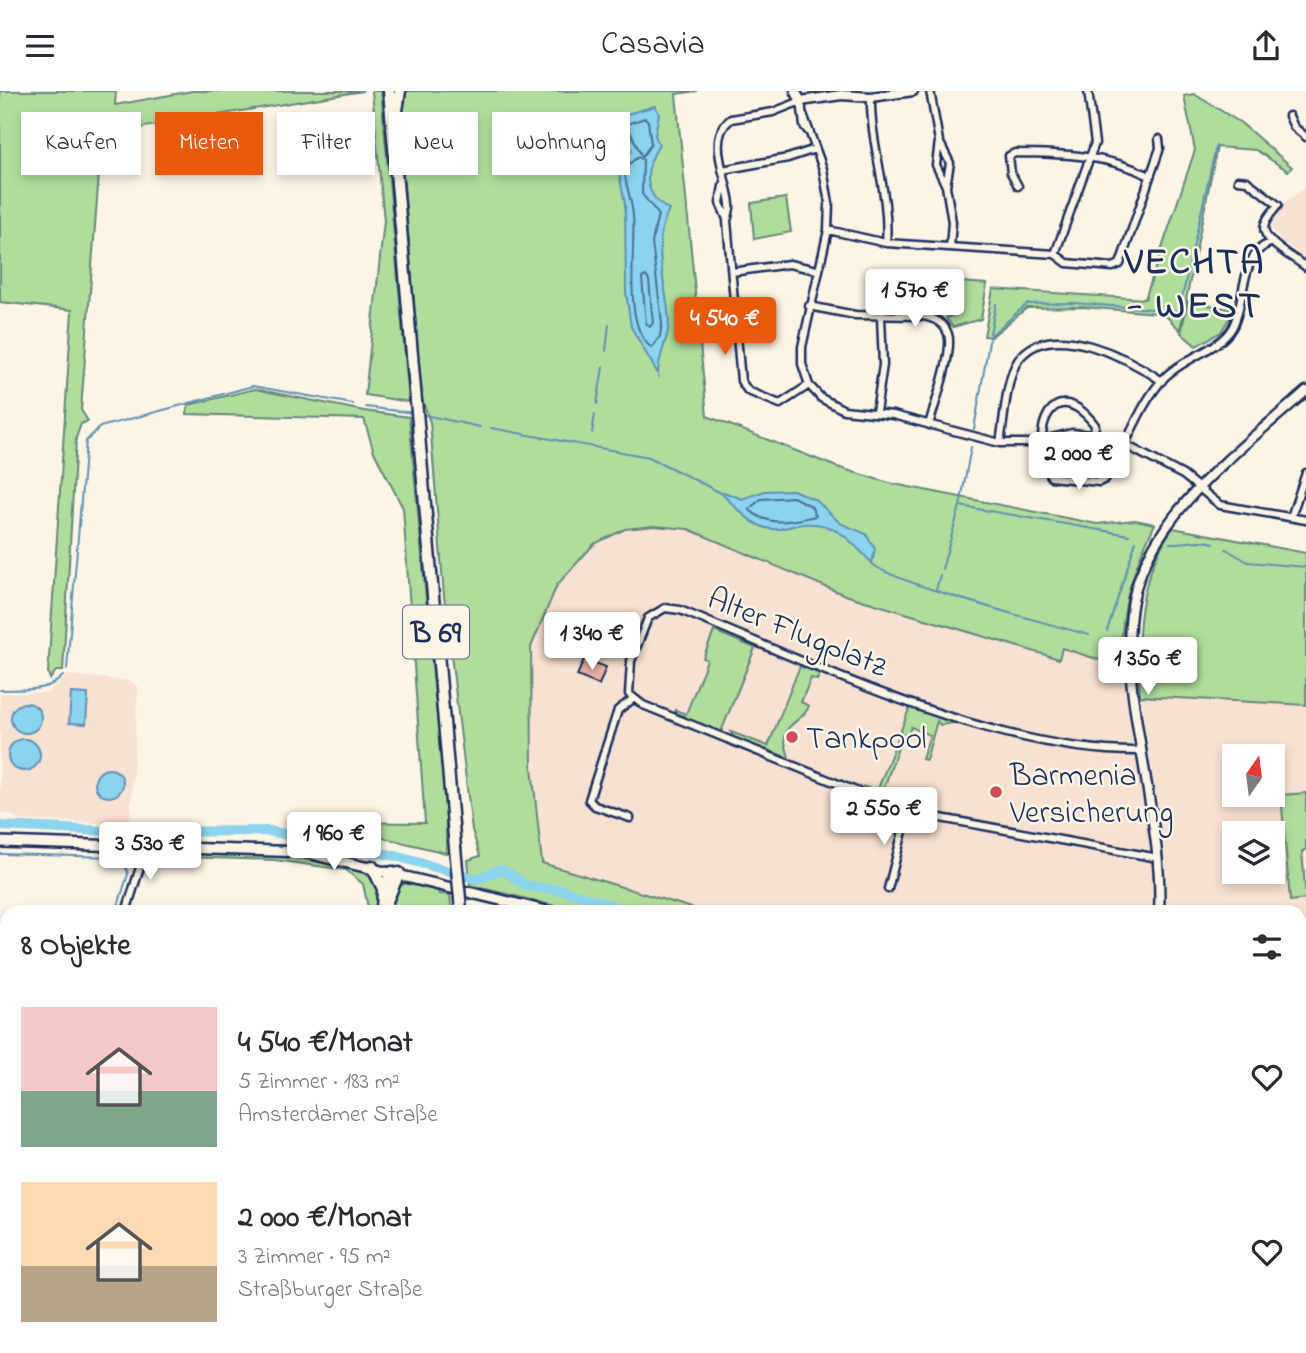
<!DOCTYPE html>
<html lang="de">
<meta charset="utf-8">
<style>
body{margin:0;font-family:"Indie Flower",sans-serif;background:#f2f2f3;color:#2b2b33;height:100vh;display:flex;flex-direction:column;font-size:26px;white-space:nowrap}
*{box-sizing:border-box;margin:0}
p{font-size:23px;color:#7c7c81}
.icon{flex:none;width:38px;height:38px;fill:none;stroke:currentColor;stroke-width:2;stroke-linecap:round;stroke-linejoin:round}
.map{position:relative;flex:1;overflow:hidden}
.details{position:absolute;left:0px;top:814px;width:1307px;height:450px;display:flex;flex-direction:column;background:#fff;border-radius:21px 21px 0 0;box-shadow:0 4px 10px #0003}
.details>*{flex:none}
.top-card{position:absolute;left:21px;top:21px;width:700px;height:63px;display:flex;gap:14px}
.needle{width:46px;rotate:14deg}
.tools{position:absolute;left:1222px;top:653px;display:grid;gap:14px}
.tools a{display:grid;place-items:center;width:63px;height:63px;border-radius:0px;background:#fff;box-shadow:0 4px 10px #0003;font-size:35px}
.price{position:absolute;translate:-50% -60px;padding:0 16px;border-radius:7px;background:#fff;color:#222;font-size:23px;line-height:46px;filter:drop-shadow(0 2px 4px #0008)}
.price::after{content:'';position:absolute;left:50%;top:42px;width:21px;height:16px;margin-left:-10px;background:inherit;clip-path:polygon(0 0,100% 0,50% 100%)}
.price.current{background:#ea580c;color:#fff}
ul{padding:0;list-style:none}
li{display:flex;align-items:center;gap:21px;height:175px;padding:0 21px}
li span{display:grid;place-items:center;flex:none;width:196px;height:140px;border-radius:0px;color:#555}
li>.icon{margin-inline-start:auto}
span .icon{width:84px;height:84px;fill:#fffc;stroke-width:1}
li b{font-size:30px}
h2{display:flex;justify-content:space-between;align-items:center;height:84px;padding:0 21px;font-size:30px}
.chip{padding:0 24px;border-radius:0px;background:#fff;box-shadow:0 4px 10px #0003;font-size:24px;line-height:63px}
.chip.current{background:#ea580c;color:#fff}
header{display:flex;justify-content:space-between;align-items:center;height:91px;padding:0 21px;background:#fff;font-size:32px;font-weight:600}
.map>svg:first-child{display:block}
</style>
<header><svg class="icon" aria-label="menu" viewBox="0 0 24 24"><path d="M4 6h16M4 12h16M4 18h16"/></svg>Casavia<svg class="icon" aria-label="share" viewBox="0 0 24 24"><path d="M12 15V3M7 8l5-5 5 5M5 13v7h14v-7"/></svg></header>
<div class="map">
<svg width="1306" height="1262" viewBox="0 0 1306 1262">
<rect width="100%" height="100%" fill="#fcf5e5"/>
<filter id="ink" filterUnits="userSpaceOnUse"><feTurbulence type="fractalNoise" baseFrequency=".0143" numOctaves="2"/><feDisplacementMap in="SourceGraphic" scale="14" xChannelSelector="R" yChannelSelector="G"/><feConvolveMatrix kernelMatrix="1 2 1 2 8 2 1 2 1" color-interpolation-filters="sRGB"/></filter>
<g filter="url(#ink)">
<path fill="#f7e1d2" fill-rule="evenodd" d="M 1306,96 L 1306,168 L 1281,150 L 1270,135 L 1286,111 Z
M 654,435 L 688,438 L 845,504 L 1058,568 L 1062,557 L 1122,576 L 1153,756 L 1154,821 L 705,821 L 542,772 L 532,676 L 531,556 L 557,494 L 581,465 L 594,453 L 625,438 Z
M 68,584 L 130,590 L 138,596 L 130,733 L 18,729 L 11,723 L 0,722 L 0,602 L 47,602 Z
M 1140,605 L 1306,614 L 1306,951 L 1300,953 L 1300,821 L 1167,821 L 1166,767 ZM 1234,665 L 1272,665 L 1272,704 L 1234,704 ZM 1234,742 L 1272,742 L 1272,780 L 1234,780 Z
M 633,1256 L 758,1256 L 773,1262 L 629,1262 Z"/>
<path fill="#b0dd9c" stroke="#66867d" stroke-width="2" d="M 0,0 L 116,0 L 115,14 L 192,0 L 363,0 L 102,43 L 81,319 L 88,330 L 81,333 L 76,347 L 63,580 L 56,580 L 50,588 L 48,582 L 72,219 L 0,211 Z
M 372,0 L 381,0 L 409,311 L 365,304 L 384,130 Z
M 404,0 L 697,0 L 676,3 L 707,325 L 837,376 L 889,392 L 1097,433 L 1135,429 L 1155,433 C 1132,479 1118,524 1122,576 L 1062,557 L 1059,568 L 845,504 L 688,438 L 654,435 L 625,438 L 594,453 L 557,494 L 531,556 L 532,676 L 542,772 L 705,821 L 580,821 L 470,794 L 468,769 L 480,765 L 472,739 L 444,505 L 430,331 L 422,308 L 399,35 Z
M 1194,3 L 1241,32 L 1292,76 L 1288,80 L 1256,59 L 1217,56 L 1180,239 L 1167,226 L 1156,222 L 1082,216 L 1027,217 L 991,246 L 984,245 L 993,198 L 1145,208 L 1195,59 L 1184,5 Z
M 786,107 L 791,141 L 754,148 L 751,112 Z
M 961,191 L 987,193 L 981,228 L 953,236 L 946,227 L 959,221 Z
M 1188,210 L 1234,219 L 1221,241 L 1196,255 L 1181,242 Z
M 255,298 L 364,320 L 409,326 L 446,721 L 446,762 L 319,731 L 425,732 L 403,417 L 374,361 L 364,328 L 187,323 L 188,314 Z
M 1173,437 L 1306,462 L 1306,614 L 1140,605 C 1136,546 1137,487 1173,437 Z
M 714,540 L 755,557 L 721,641 L 675,623 L 675,619 L 686,623 L 707,569 L 703,567 Z
M 800,575 L 820,583 L 817,589 L 811,587 L 801,611 L 809,615 C 803,631 783,632 785,650 C 785,655 788,661 789,667 L 733,646 L 731,641 L 768,655 Z
M 910,616 L 953,632 L 940,634 L 937,630 L 926,669 L 922,668 L 930,644 L 911,636 L 908,644 L 903,643 L 884,697 L 902,706 L 903,714 L 862,695 L 877,700 Z
M 1306,702 L 1306,759 L 1302,760 L 1306,808 L 1290,810 L 1281,704 Z
M 152,759 C 201,761 349,754 378,794 L 378,821 L 369,821 L 363,793 L 346,779 L 274,769 L 148,765 Z
M 406,792 L 437,797 L 439,803 L 450,804 L 452,821 L 389,821 L 398,796 Z
M 983,1257 L 998,1262 L 773,1262 L 758,1257 Z"/>
<path fill="#8cd3ed" stroke="#5f91b4" stroke-width="2" d="M 655,15 L 659,23 L 655,44 L 659,54 C 643,79 643,104 669,119 C 650,154 667,193 669,230 C 669,249 658,264 658,283 L 631,236 L 626,201 L 625,113 L 617,72 L 632,60 L 617,31 L 627,23 Z
M 793,399 L 816,409 L 840,432 L 866,443 L 875,458 L 872,472 C 853,453 837,430 804,433 C 791,434 779,441 766,437 C 749,432 736,416 723,404 L 724,401 L 742,408 L 765,400 Z
M 71,602 L 88,603 L 86,633 L 69,632 Z
M11 627a15 15 0 1 1 30 0a15 15 0 1 1-30 0Z
M8 664a16 16 0 1 1 32 0a16 16 0 1 1-32 0Z
M95 692a14 14 0 1 1 28 0a14 14 0 1 1-28 0Z"/>
<g fill="none" stroke-linecap="round" stroke-linejoin="round">
<path stroke="#487197" stroke-width="2" d="M 645,27 L 648,30 L 651,53 L 642,66 L 627,33 Z
M 638,66 L 643,69 L 642,103 L 658,123 L 652,152 L 662,232 L 660,245 L 652,257 C 622,236 636,159 633,125 C 632,109 625,93 624,77 Z
M 646,185 L 649,189 L 653,232 L 650,236 L 646,232 L 642,187 Z
M 793,406 L 811,415 L 816,425 C 793,430 767,437 749,418 L 761,408 Z"/>
<path stroke="#5f91b4" stroke-width="2" d="M 990,243 L 996,213
M 606,260 L 609,234
M 658,283 L 659,287
M 597,313 L 603,276
M 366,316 L 414,322
M 420,323 L 480,336
M 491,337 L 649,366 L 723,403
M 974,338 L 990,245 L 1027,213 L 1073,212 L 1179,220 L 1216,55
M 592,342 L 595,323
M 960,415 L 1129,444
M 1170,452 C 1186,453 1199,447 1214,452
M 1226,458 L 1248,471 L 1306,476
M 872,472 C 884,490 1057,535 1089,544
M 942,478 L 960,415 L 971,356
M 936,499 L 940,484
M 1107,540 L 1136,450
M 67,578 L 86,350 L 100,336 L 253,295 L 353,313
M 0,599 C 22,598 47,602 63,585
M 0,763 L 113,766 L 127,778 L 128,783 L 116,821"/>
<path stroke="#8cd3ed" stroke-width="10" d="M 0,735 L 130,741 L 269,740 L 396,765 L 477,788 L 499,779 L 505,780 L 527,795 L 562,799 L 632,821
M 1300,971 L 1306,970"/>
</g>
<path fill="#ecb3a5" stroke="#1b2f5e" stroke-width="2" d="M 584,568 L 606,576 L 599,594 L 577,585 Z"/>
<g fill="none" stroke-linecap="round" stroke-linejoin="round">
<defs>
<path id="minor" d="M 930,0 L 939,50 L 936,74 L 946,95
M 871,6 C 870,55 890,102 886,152
M 803,23 L 823,78 L 829,112 L 828,139 L 802,256 L 802,273 L 809,294 L 821,307 L 844,319 L 893,324 L 1000,352 L 1030,352 L 1072,342 L 1110,346 L 1183,384 L 1220,414 L 1306,429
M 1289,25 L 1294,36 L 1306,46
M 939,50 L 950,72 L 946,95 L 952,131 L 950,156
M 722,79 L 788,67 L 815,58
M 1238,89 L 1247,90 L 1278,114 C 1274,119 1267,126 1265,133 C 1258,149 1295,167 1306,176
M 723,95 L 720,112 L 727,128
M 1018,95 L 1011,82 L 1009,65 L 1015,62 C 1061,62 1108,64 1150,85
M 828,139 L 886,152 L 1055,163 L 1095,52 L 1088,0
M 1055,163 L 1067,172 L 1113,176 L 1120,173 L 1160,57 L 1159,48
M 732,181 L 789,173 L 817,179
M 809,215 L 855,224 L 923,225 C 934,227 944,231 948,243 C 954,260 934,315 929,334
M 809,294 L 780,313 L 748,300 L 741,290 L 727,130 C 728,125 731,118 730,113 C 728,88 705,47 731,28 L 773,21 L 801,10 L 804,35 L 809,41
M 876,321 L 883,274 L 881,226
M 1094,342 L 1095,334 C 1054,281 1027,338 1051,386 L 1099,391 L 1105,388 C 1127,357 1138,315 1164,287 C 1183,267 1219,259 1232,237 C 1246,213 1239,163 1270,152
M 1000,352 C 1004,330 1006,285 1019,268 C 1051,226 1130,268 1162,290
M 1291,426 L 1306,382
M 1141,660 C 993,662 816,574 680,519 L 665,517 L 648,527 L 631,570 L 629,603 L 643,614 L 908,721 L 1158,767
M 630,727 L 595,715 L 589,709 L 618,619 L 633,608
M 888,798 L 908,721
M 126,821 L 147,754
M 1300,861 L 1306,860
M 0,1189 L 7,1168
M 1300,1209 L 1306,1211
M 1001,1256 L 1016,1262
M 613,1262 L 618,1256
M 1304,1262 L 1306,1258"/>
<path id="tertiary" d="M 795,0 L 801,10 L 841,4 L 871,6 L 913,0
M 1159,821 C 1162,765 1149,712 1141,657 C 1133,610 1124,557 1133,509 C 1151,421 1243,357 1306,300"/>
<path id="secondary" d="M 0,751 L 303,761 L 550,821
M 1300,987 L 1306,986"/>
<path id="primary" d="M 389,0 L 455,757
M 396,26 L 400,0
M 372,775 L 383,798
M 460,808 L 461,821
M 384,817 L 399,782
M 382,821 L 383,798 L 392,781
M 501,1256 L 501,1262"/>
</defs>
<use href="#minor" stroke="#1b2f5e" stroke-width="11"/>
<use href="#tertiary" stroke="#1b2f5e" stroke-width="13"/>
<use href="#secondary" stroke="#1b2f5e" stroke-width="14"/>
<use href="#primary" stroke="#1b2f5e" stroke-width="15"/>
<use href="#minor" stroke="#fcf5e5" stroke-width="6"/>
<use href="#tertiary" stroke="#fcf5e5" stroke-width="8"/>
<use href="#secondary" stroke="#fcf5e5" stroke-width="9"/>
<use href="#primary" stroke="#fcf5e5" stroke-width="10"/>
<defs>
<path id="primary-bridge" d="M 455,757 L 460,808"/>
</defs>
<use href="#primary-bridge" stroke="#1b2f5e" stroke-width="15" stroke-linecap="butt"/>
<use href="#primary-bridge" stroke="#fcf5e5" stroke-width="10"/>
</g>
</g>
<g fill="#d1495b" stroke="#fcf5e5" stroke-width="2.5">
<circle cx="792" cy="646" r="7"/>
<circle cx="996" cy="701" r="7"/>
</g>
<g text-anchor="middle" stroke-width="5" stroke-linejoin="round" paint-order="stroke">
<rect fill="#fcf5e5" stroke="#5e6a86" stroke-width="2" x="403" y="514.5" width="66" height="53" rx="5"/>
<g font-size="30" font-weight="bold" fill="#1b2f5e">
<text x="436" y="551">B 69</text>
</g>
<g font-size="32" fill="#1b2f5e" stroke="#fcf5e5">
<text transform="translate(798 540) rotate(22)" y="11">Alter Flugplatz</text>
</g>
<g font-size="32" fill="#1b2f5e" stroke="#fcf5e5" text-anchor="start">
<text x="806" y="657">Tankpool</text>
<text x="1010" y="694">Barmenia<tspan x="1010" dy="37">Versicherung</tspan></text>
</g>
<g font-size="38" font-weight="bold" letter-spacing="2" fill="#1b2f5e" stroke="#fcf5e5">
<text x="1195" y="182">VECHTA<tspan x="1195" dy="44">- WEST</tspan></text>
</g>
</g>
</svg>
<div class="tools">
<a><svg class="needle" viewBox="-14 -14 28 28"><path d="M0-13l5 13h-10z" fill="#e53935"/><path d="M0 13l5-13h-10z" fill="#7c7c81"/></svg></a>
<a><svg class="icon" aria-label="layers" viewBox="0 0 24 24"><path d="M12 4l9 5-9 5-9-5zM3 14l9 5 9-5"/></svg></a>
</div>
<b class="price" style="left:915px;top:238px">1 570 €</b>
<b class="price current" style="left:725px;top:266px">4 540 €</b>
<b class="price" style="left:1079px;top:401px">2 000 €</b>
<b class="price" style="left:592px;top:581px">1 340 €</b>
<b class="price" style="left:1148px;top:606px">1 350 €</b>
<b class="price" style="left:884px;top:756px">2 550 €</b>
<b class="price" style="left:334px;top:781px">1 960 €</b>
<b class="price" style="left:150px;top:791px">3 530 €</b>
<div class="top-card">
<a class="chip">Kaufen</a>
<a class="chip current">Mieten</a>
<a class="chip">Filter</a>
<a class="chip">Neu</a>
<a class="chip">Wohnung</a>
</div>
<section class="details">
<h2>8 Objekte<svg class="icon" aria-label="filters" viewBox="0 0 24 24"><path d="M4 7h16M4 17h16"/><circle cx="9" cy="7" r="2"/><circle cx="15" cy="17" r="2"/></svg></h2>
<ul>
<li><span style="background:linear-gradient(#f6c9c9 60%,#7fa58c 0)"><svg class="icon" aria-label="home" viewBox="0 0 24 24"><path d="M3 11l9-7 9 7M6 9v11h12V9"/></svg></span><div><b>4 540 €/Monat</b><p>5 Zimmer · 183 m²</p><p>Amsterdamer Straße</p></div><svg class="icon" aria-label="heart" viewBox="0 0 24 24"><path d="M12 20l-8-8c-3-5 5-10 8-4 3-6 11-1 8 4z"/></svg></li>
<li><span style="background:linear-gradient(#ffd9b3 60%,#b9a48a 0)"><svg class="icon" aria-label="home" viewBox="0 0 24 24"><path d="M3 11l9-7 9 7M6 9v11h12V9"/></svg></span><div><b>2 000 €/Monat</b><p>3 Zimmer · 95 m²</p><p>Straßburger Straße</p></div><svg class="icon" aria-label="heart" viewBox="0 0 24 24"><path d="M12 20l-8-8c-3-5 5-10 8-4 3-6 11-1 8 4z"/></svg></li>
</ul>
</section>
</div>
